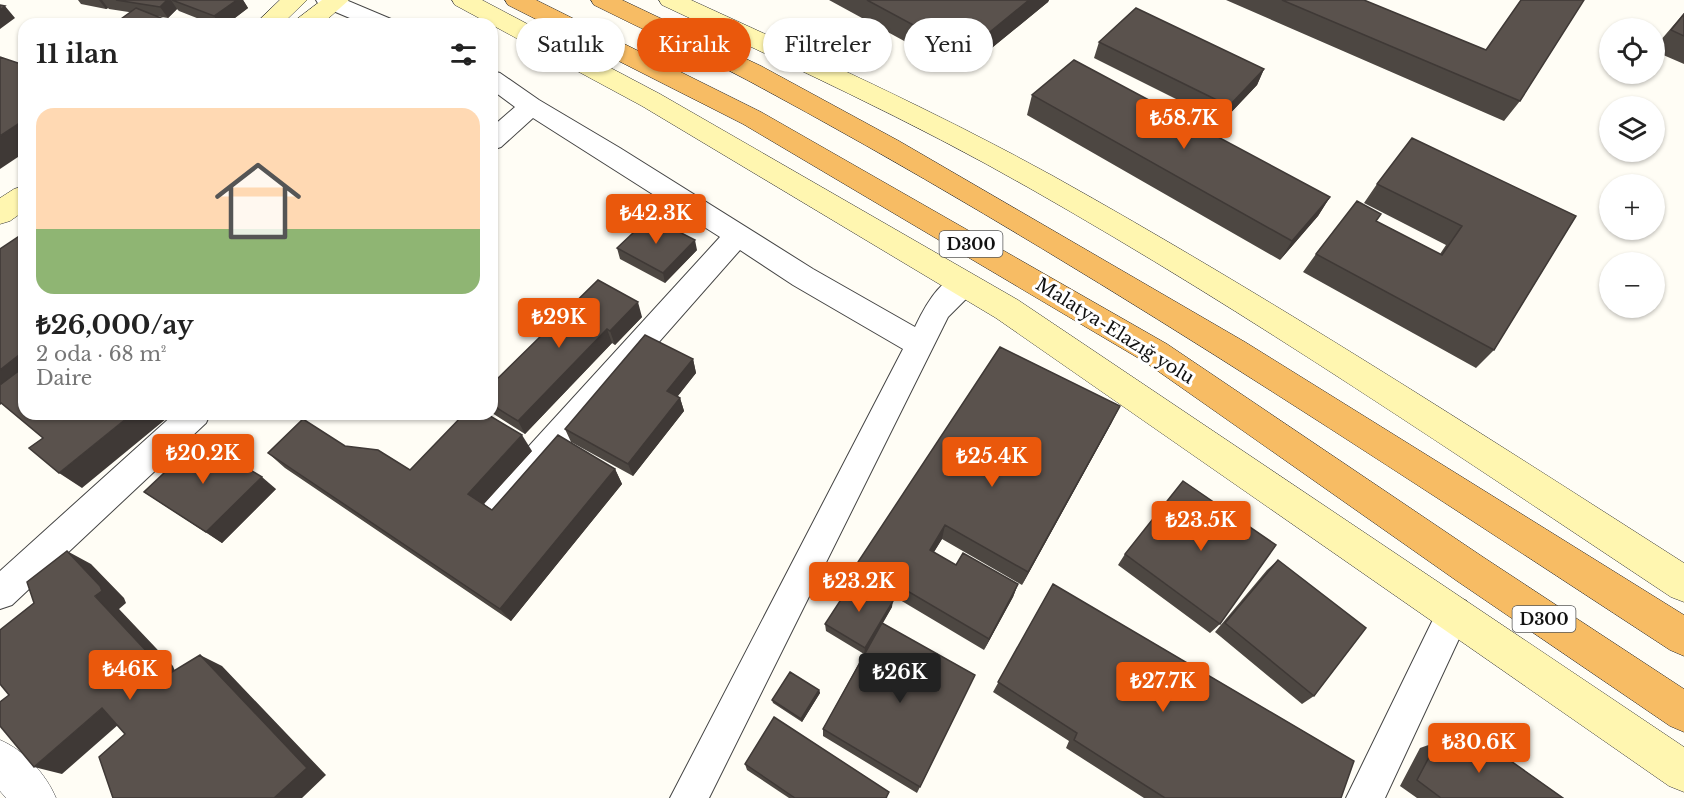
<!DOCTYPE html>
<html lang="tr">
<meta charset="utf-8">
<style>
body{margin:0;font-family:"Libre Baskerville",serif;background:#f6f6f6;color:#222;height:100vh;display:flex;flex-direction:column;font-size:22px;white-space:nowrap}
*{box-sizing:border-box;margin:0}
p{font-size:20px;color:#767676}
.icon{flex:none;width:33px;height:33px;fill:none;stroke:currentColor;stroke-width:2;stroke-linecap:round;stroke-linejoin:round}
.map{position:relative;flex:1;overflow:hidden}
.details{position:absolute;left:18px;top:18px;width:480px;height:402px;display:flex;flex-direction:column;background:#fff;border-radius:18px;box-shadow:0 2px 4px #0004}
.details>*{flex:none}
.hud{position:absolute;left:516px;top:18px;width:570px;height:54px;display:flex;gap:12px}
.buttons{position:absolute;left:1599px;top:18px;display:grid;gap:12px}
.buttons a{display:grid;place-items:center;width:66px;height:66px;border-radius:50%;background:#fff;box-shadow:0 2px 4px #0004;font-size:30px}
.price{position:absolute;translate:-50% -51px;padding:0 14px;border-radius:6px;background:#ea580c;color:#fff;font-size:20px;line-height:39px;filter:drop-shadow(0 2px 3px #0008)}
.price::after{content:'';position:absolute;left:50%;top:36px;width:18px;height:14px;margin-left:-9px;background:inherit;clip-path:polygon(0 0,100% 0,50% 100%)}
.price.on{background:#222;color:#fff}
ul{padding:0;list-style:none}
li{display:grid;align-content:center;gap:12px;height:318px;padding:0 18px}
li+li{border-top:2px solid #e0e0e0}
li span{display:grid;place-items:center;height:186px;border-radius:18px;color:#555}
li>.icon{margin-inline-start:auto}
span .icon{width:108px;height:108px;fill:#fffc;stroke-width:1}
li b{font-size:26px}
h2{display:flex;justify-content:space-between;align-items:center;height:72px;padding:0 18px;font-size:26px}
.pill{padding:0 21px;border-radius:27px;background:#fff;box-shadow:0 2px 4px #0004;font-size:21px;line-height:54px}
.pill.on{background:#ea580c;color:#fff}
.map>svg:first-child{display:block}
</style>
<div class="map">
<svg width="1684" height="798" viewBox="0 0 1684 798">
<rect width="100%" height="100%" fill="#fffdf5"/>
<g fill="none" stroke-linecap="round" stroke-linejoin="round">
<defs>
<path id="minor" d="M 316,0 L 346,0 L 391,19 L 394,24 L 364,24 L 319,5 Z
M 492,71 L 500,73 L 539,100 L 620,148 L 813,269 L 915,327 C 925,306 945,267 973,276 L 977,284 L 973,292 L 948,317 L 709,798 L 670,798 L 903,349 L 793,285 L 740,250 L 510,511 L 499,516 L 488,511 L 483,501 L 488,491 L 720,237 L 533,118 L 501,147 L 492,150 L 492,127 L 515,107 L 492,90 Z
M 174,414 L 210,414 L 206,423 L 12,605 L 0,609 L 0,571 Z
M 1454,596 L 1466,601 L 1471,613 L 1385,798 L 1346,798 L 1442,601 Z"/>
<path id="tertiary" d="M 0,740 C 24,750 46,774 56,798 L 6,798 L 0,791 Z"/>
<path id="secondary" d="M 280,0 L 307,0 L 282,24 L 255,24 Z
M 322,0 L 349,0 L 322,24 L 294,24 L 297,19 Z
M 452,0 L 482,0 L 660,94 L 1018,300 L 1684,747 L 1684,792 L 1669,786 L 996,318 L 642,106 L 455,5 Z
M 659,0 L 691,0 C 813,56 935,111 1053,176 C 1268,296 1476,430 1684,563 L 1684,602 L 1671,597 C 1460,457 1251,314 1031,189 C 912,121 787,64 662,5 Z
M 24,186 L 24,211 L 10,221 L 0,224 L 0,198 L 14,189 Z"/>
<path id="trunk" d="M 505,0 L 536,0 L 761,112 L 1167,344 L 1483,557 L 1684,689 L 1684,732 L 1670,726 L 1457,581 L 1145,362 L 743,124 L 508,5 Z
M 591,0 L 622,0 L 761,66 L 899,141 L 1245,342 L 1684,615 L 1684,656 L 1670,650 C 1368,453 1066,251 747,80 C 697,53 645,31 594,5 Z"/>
</defs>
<use href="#minor" stroke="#444" stroke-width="2"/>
<use href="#tertiary" stroke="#444" stroke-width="1"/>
<use href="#secondary" stroke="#333" stroke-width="1"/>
<use href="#trunk" stroke="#222" stroke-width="1"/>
<use href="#minor" fill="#fff" fill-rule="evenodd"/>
<use href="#tertiary" fill="#fff" fill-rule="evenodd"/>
<use href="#secondary" fill="#fff6b0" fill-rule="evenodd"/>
<use href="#trunk" fill="#f7bc64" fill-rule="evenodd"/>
</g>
<path fill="#4d4742" d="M 78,0 L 243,0 L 248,8 L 227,24 L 212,24 L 179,11 L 177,9 L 168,18 L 109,9 L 108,8 L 106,9 L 81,4 Z
M 829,0 L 1049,0 L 1048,2 L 977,60 L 939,60 Z
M 1226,0 L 1364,0 L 1520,101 L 1504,121 Z
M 1684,13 L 1684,64 L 1654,51 L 1654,48 Z
M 1099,42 L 1264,69 L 1257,85 L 1222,122 L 1094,58 Z
M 1032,95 L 1330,197 L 1318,216 L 1280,260 L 1027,115 Z
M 1377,184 L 1576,216 L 1494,350 L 1476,368 L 1303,272 L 1316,254 L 1381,214 L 1376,221 L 1440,254 L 1446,245 L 1364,203 Z
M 617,248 L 697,250 L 665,283 L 620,259 Z
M 598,280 L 642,317 L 615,345 L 612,343 L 525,434 L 492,413 L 492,384 Z
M 693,359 L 696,373 L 678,396 L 680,398 L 684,411 L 633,476 L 571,442 L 565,429 Z
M 1112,422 L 1022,585 L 942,539 L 934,552 L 956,565 L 1018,584 L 1013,597 L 984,650 L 858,575 L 858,562 Z
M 345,446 L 410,470 L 532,451 L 484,504 L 492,510 L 615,469 L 622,484 L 511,621 L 285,468 L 268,453 Z
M 276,489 L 222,543 L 144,492 Z
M 1125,554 L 1220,624 L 1210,633 L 1118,565 Z
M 1278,560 L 1314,696 L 1302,704 L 1215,632 L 1267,570 Z
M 1053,584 L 1341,798 L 1144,798 L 1066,748 L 1069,741 L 993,692 Z
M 892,607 L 883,623 L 971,683 L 917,793 L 823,736 L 823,729 L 864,654 L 826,631 L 825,624 Z
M 819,690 L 820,693 L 802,722 L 773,703 L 772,700 Z
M 1470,732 L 1563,798 L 1417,798 L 1400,786 L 1420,748 L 1437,742 L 1447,749 L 1453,739 Z
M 745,764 L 888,798 L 789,798 L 747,770 Z"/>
<path fill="#3f3936" d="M 99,0 L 102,0 L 108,8 L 106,9 Z
M 167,0 L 171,0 L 177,9 L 168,18 L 160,7 Z
M 237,0 L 243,0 L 248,8 L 227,24 L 219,24 L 214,16 Z
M 1029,0 L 1049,0 L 1048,2 L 977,60 L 980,40 Z
M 5,6 L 15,18 L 0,29 L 0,10 Z
M 1264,69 L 1257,85 L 1222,122 L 1229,106 Z
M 24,120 L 24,153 L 0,169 L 0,136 Z
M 1330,197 L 1318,216 L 1280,260 L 1292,241 Z
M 695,240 L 697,250 L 665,283 L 663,273 Z
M 638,302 L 642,317 L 615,345 L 610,331 Z
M 607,329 L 612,343 L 525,434 L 518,421 Z
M 24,351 L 24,386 L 0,405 L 0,370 Z
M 693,359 L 696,373 L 671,404 L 667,391 Z
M 680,398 L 684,411 L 633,476 L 628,464 Z
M 1120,406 L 1112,422 L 1022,585 L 1028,572 Z
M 132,414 L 172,414 L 82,488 L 59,473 Z
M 522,435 L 532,451 L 479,509 L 468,494 Z
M 615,469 L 622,484 L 511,621 L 500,609 Z
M 262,477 L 276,489 L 222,543 L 206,532 Z
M 945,525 L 942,539 L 927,563 L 930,550 Z
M 67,551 L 91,564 L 124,598 L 126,603 L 119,609 L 173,666 L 182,690 L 159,680 L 95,596 Z
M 1018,584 L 1013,597 L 984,650 L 989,639 Z
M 893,601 L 892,607 L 864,654 L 865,648 Z
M 200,655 L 222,666 L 326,775 L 302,798 L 274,798 Z
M 819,690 L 820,693 L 802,722 L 801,719 Z
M 102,708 L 127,717 L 62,774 L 34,767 Z"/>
<path fill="#5a524d" stroke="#3f3936" stroke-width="1.5" d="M 116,0 L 167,0 L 160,7 Z
M 172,0 L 237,0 L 214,16 Z
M 867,0 L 1029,0 L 980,40 L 941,40 Z
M 1282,0 L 1364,0 L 1486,50 L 1521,0 L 1584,0 L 1520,101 Z
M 0,5 L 5,6 L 0,10 Z
M 136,8 L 176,24 L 114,24 Z
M 1136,8 L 1264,69 L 1229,106 L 1099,42 Z
M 1684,14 L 1684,36 L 1671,30 Z
M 0,57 L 24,65 L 24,120 L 0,136 Z
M 1074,60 L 1330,197 L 1292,241 L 1032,95 Z
M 1412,138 L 1576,216 L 1494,350 L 1316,254 L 1357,201 L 1381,214 L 1376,221 L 1442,255 L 1462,226 L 1377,184 Z
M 650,217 L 695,240 L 663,273 L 617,248 Z
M 24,233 L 24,351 L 0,370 L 0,249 Z
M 598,280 L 638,302 L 610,331 L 607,329 L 518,421 L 492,405 L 492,384 Z
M 645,335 L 693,359 L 667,391 L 680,398 L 628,464 L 565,429 Z
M 1000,347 L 1120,406 L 1028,572 L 945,525 L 930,550 L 956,565 L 963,553 L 1018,584 L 989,639 L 858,562 Z
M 24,367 L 24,414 L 132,414 L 59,473 L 29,448 L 43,438 L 0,402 L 0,385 Z
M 464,414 L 487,414 L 522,435 L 468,494 L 492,510 L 558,435 L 615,469 L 500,609 L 268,453 L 303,419 L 345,446 L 378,450 L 410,470 Z
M 200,439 L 262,477 L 206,532 L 144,492 Z
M 1183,481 L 1276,545 L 1220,624 L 1125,554 Z
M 67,551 L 100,586 L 102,591 L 95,596 L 150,655 L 159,680 L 200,655 L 307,768 L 274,798 L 113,798 L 99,757 L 125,734 L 102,708 L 34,767 L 0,726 L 0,702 L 9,695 L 0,684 L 0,630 L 34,603 L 27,582 Z
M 1278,560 L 1366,628 L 1314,696 L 1225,623 Z
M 855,578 L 893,601 L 865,648 L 825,624 Z
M 1053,584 L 1354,761 L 1341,798 L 1165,798 L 1074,740 L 1077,733 L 998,682 Z
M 882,623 L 975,675 L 920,787 L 823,729 Z
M 790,672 L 819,690 L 801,719 L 772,700 Z
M 774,717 L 889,792 L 886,798 L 795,798 L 745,764 Z
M 1470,732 L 1563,798 L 1441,798 L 1417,780 L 1437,742 L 1458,757 Z"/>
<g text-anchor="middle" stroke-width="6" stroke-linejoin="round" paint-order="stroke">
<g fill="#fff" stroke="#585858" stroke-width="1.5">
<rect x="939.5" y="231" width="63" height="26" rx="4.5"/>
<rect x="1512.5" y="606" width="63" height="26" rx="4.5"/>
</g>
<g font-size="16" font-weight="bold" fill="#111">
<text x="971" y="250">D300</text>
<text x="1544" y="625">D300</text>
</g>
<g font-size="18" fill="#111" stroke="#fff">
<text transform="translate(1115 331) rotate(32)" y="6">Malatya-Elazığ yolu</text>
</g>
</g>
</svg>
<div class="buttons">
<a><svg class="icon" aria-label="locate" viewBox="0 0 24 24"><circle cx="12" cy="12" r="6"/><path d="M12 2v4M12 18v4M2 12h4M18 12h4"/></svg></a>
<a><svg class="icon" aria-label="layers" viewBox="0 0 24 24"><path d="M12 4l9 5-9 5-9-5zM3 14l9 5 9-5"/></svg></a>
<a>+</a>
<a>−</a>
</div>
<b class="price" style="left:1184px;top:150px">₺58.7K</b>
<b class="price" style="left:656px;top:245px">₺42.3K</b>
<b class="price" style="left:559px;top:349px">₺29K</b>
<b class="price" style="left:203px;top:485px">₺20.2K</b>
<b class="price" style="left:992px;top:488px">₺25.4K</b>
<b class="price" style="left:1201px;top:552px">₺23.5K</b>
<b class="price" style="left:859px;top:613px">₺23.2K</b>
<b class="price" style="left:130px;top:701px">₺46K</b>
<b class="price on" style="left:900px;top:704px">₺26K</b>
<b class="price" style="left:1163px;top:713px">₺27.7K</b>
<b class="price" style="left:1479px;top:774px">₺30.6K</b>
<div class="hud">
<a class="pill">Satılık</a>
<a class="pill on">Kiralık</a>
<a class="pill">Filtreler</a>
<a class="pill">Yeni</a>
</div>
<section class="details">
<h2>11 ilan<svg class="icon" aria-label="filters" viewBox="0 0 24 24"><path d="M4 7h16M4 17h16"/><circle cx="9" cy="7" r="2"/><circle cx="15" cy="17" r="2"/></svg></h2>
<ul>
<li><span style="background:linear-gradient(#ffd9b3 65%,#8fb573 0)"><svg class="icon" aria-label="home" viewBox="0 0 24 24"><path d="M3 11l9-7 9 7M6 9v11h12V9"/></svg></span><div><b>₺26,000/ay</b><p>2 oda · 68 m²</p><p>Daire</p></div></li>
</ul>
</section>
</div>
